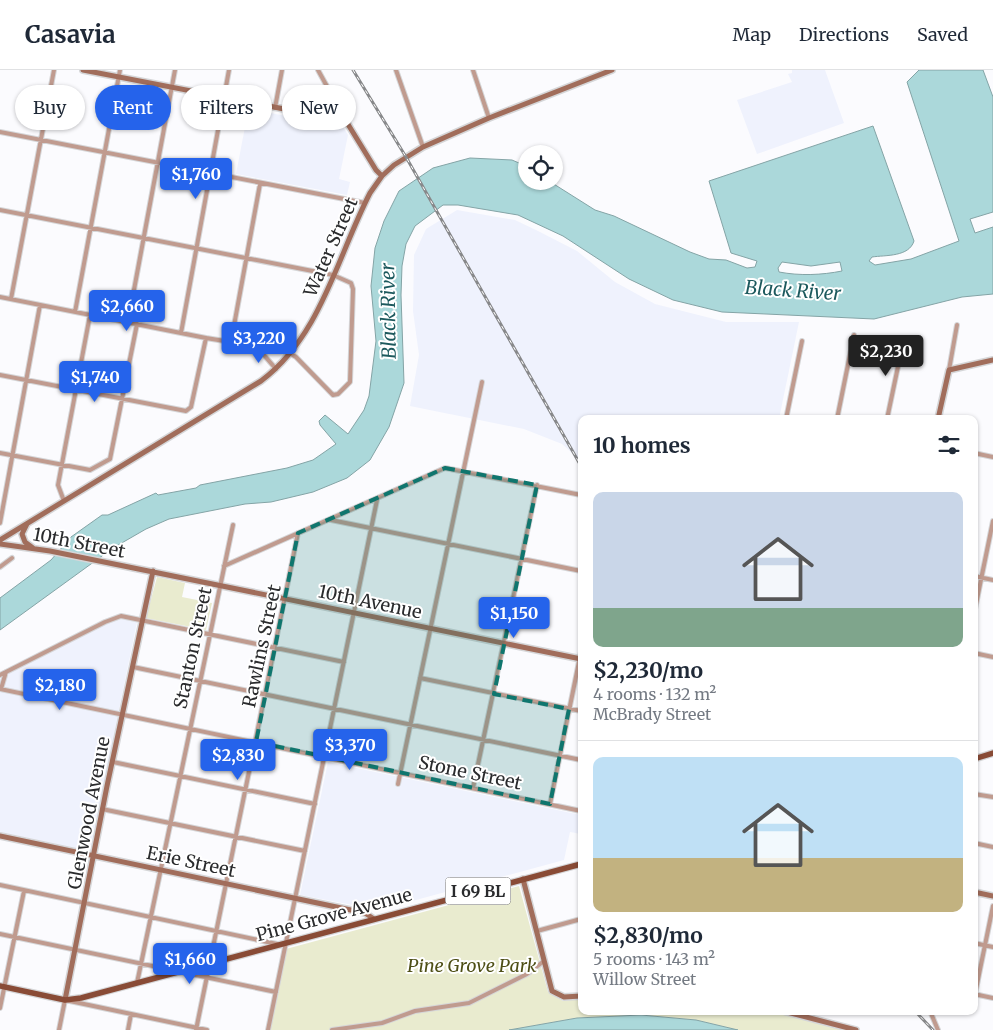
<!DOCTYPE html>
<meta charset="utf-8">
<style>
body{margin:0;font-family:Merriweather,serif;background:#f6f6f7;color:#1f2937;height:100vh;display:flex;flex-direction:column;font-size:19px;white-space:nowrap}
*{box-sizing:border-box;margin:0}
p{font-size:16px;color:#747a83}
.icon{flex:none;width:28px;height:28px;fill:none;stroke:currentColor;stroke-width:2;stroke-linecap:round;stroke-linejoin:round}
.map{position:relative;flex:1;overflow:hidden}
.drawer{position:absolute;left:578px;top:345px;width:400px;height:600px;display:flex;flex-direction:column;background:#fff;border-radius:10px;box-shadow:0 1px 4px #0004}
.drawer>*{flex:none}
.top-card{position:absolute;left:15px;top:15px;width:475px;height:45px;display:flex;gap:10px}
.tools{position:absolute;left:518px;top:75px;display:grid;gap:10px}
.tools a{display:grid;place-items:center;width:45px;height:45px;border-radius:50%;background:#fff;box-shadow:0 1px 4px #0004;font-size:25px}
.price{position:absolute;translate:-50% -42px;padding:0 11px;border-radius:5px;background:#2563eb;color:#fff;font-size:16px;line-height:32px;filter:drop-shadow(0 1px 2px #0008)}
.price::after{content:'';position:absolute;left:50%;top:30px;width:15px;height:11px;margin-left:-8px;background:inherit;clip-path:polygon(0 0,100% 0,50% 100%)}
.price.active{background:#222;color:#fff}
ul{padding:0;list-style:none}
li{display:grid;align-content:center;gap:10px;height:265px;padding:0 15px}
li+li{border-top:1px solid #e0e1e3}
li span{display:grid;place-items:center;height:155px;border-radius:10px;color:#555}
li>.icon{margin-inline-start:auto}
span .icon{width:90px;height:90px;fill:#fffc;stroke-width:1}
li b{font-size:21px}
h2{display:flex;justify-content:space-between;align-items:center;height:60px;padding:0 15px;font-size:21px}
.chip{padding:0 18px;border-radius:22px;background:#fff;box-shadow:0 1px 4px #0004;font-size:18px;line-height:45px}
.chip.active{background:#2563eb;color:#fff}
header{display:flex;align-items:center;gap:30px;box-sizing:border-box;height:70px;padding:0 25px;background:#fff;border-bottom:1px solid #e0e1e3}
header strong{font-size:24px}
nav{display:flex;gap:28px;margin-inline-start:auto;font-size:18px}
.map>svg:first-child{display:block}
</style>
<header>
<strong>Casavia</strong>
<nav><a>Map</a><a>Directions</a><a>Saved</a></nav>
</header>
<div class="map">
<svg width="993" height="960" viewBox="0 0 993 960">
<rect width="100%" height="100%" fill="#fbfbfe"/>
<path fill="#eff2fd" d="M 792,0 L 825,0 L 844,53 L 757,84 L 737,30 L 792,12 L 788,4 L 792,3 Z
M 260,41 L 343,57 L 348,65 L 339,109 L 350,112 L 347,125 L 236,104 L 245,57 L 256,59 Z
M 457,140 L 515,150 L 538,161 L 577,181 L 615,212 L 655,234 L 726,252 L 799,252 L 779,349 L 581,349 L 581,391 L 562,374 L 524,359 L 410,336 L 419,285 L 413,241 L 414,185 L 426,159 Z
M 121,549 L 137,552 L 90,781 L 0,762 L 0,608 L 113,550 Z
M 328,692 L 581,745 L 581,764 L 570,762 L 564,790 L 379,840 L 300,825 Z"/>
<path fill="#e9ebcf" d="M 157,507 L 185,513 L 182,527 L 212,533 L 206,560 L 146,548 Z
M 519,816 L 548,922 L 563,931 L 581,929 L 581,941 L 770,941 L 842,960 L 738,960 L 696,950 L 641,945 L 577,948 L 509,960 L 269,960 L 286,879 Z"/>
<path fill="#abd8da" stroke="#84a4a6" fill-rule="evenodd" d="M 919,0 L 983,0 L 993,27 L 993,142 L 970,149 L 975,163 L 993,157 L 993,224 L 962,227 L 874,249 L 722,242 L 673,230 L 629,209 L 563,166 L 518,145 L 458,135 L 443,135 L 415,156 L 406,174 L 402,196 L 401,225 L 404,313 L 389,357 L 370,390 L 347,408 L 313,422 L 271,432 L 245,434 L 169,449 L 146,459 L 113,478 L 0,560 L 0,528 L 51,490 L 71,467 L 102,445 L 108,445 L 156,423 L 158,425 L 196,418 L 200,415 L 287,398 L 313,390 L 336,374 L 320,355 L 319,351 L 325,345 L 348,364 L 364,340 L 369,326 L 376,271 L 371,216 L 375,178 L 384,151 L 399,121 L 433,98 L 470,88 L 512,90 L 526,96 L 526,111 L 549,111 L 595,140 L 614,146 L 690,182 L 709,189 L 726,190 L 747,198 L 755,197 L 757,191 L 731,183 L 709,111 L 873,56 L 914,171 C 909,187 886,185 872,187 L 869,191 L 875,195 L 911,189 L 959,171 L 907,12 ZM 782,192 L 811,196 L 840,192 L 842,201 C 822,205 800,206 779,202 L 778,198 Z
M 641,945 L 696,950 L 738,960 L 509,960 L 577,948 Z"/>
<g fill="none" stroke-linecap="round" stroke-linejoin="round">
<defs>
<path id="street" d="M 318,0 L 346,51
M 396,0 L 423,77
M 473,0 L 489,48
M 275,38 L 282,0
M 0,62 L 365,133
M 0,140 L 333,205 L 351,213 L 353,219 L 350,312 L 338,324 L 333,325 L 296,287 L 286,281 L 206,268 L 0,227
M 11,229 L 54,0
M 75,242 L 120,0
M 128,252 L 175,0
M 181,263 L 229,0
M 231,272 L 260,114
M 257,277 L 276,299
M 949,300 L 957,255
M 0,305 L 186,341 L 191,337 L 206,268
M 786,349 L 802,271
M 837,349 L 854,265
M 887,349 L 904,268
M 0,383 L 90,400 L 110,389 L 137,254
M 974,383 L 993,387
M 64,431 L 58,415 L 90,245
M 331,450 L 581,501
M 0,453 L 40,235
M 224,496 L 445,398 L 581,425
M 0,497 L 12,488
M 974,506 L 993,510
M 974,544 L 993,451
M 974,583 L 993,587
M 133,597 L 581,690
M 0,605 L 105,552 L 121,546 L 344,592
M 420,608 L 581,641
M 0,619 L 581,741
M 1,619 L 6,602
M 113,692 L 315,734
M 398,714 L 482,312
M 473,718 L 537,415
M 974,724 L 993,727
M 550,734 L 581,582
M 102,739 L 305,781
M 974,773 L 993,777
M 0,815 L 277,874
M 537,861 L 581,849
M 0,864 L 276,922
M 974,873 L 993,877
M 137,913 L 233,455
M 974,924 L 993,928
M 975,924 L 993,836
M 0,938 L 24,821
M 930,941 L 938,960
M 59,960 L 65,930 L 207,960
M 128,960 L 131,944
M 196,960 L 298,463
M 268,960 L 377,430
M 332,960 L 382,953 L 415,941 L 469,933 L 527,904 L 544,891"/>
<path id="secondary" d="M 83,0 L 346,51 L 376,100 L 382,106
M 938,349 L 949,300 L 993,290
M 27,454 L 22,464 L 25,472 L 33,478
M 0,470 L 261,311 C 321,266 337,187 370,123 L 382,106 L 394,95 L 423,77 L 489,48 L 612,0
M 0,474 L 50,481 L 581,589
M 0,766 L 365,843 L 374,849
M 523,809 L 552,921 L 564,927 L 581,926
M 974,822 L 993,826
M 65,930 L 107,716 L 153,501
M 783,941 L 856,960"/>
<path id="primary" d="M 974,689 L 993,683
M 0,916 L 65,930 L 81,928 L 581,794"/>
</defs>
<use href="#street" stroke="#d5d6d8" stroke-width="6"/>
<use href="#secondary" stroke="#d5d6d8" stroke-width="8"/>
<use href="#primary" stroke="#d5d6d8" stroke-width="8"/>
<use href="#street" stroke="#c09b8f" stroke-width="4"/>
<use href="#secondary" stroke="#a16d5b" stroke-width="5"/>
<use href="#primary" stroke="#894b36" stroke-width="5.5"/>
<defs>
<path id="rail" d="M 353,0 L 406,87 L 581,396
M 915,941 L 933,960"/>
</defs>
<use href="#rail" stroke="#87888a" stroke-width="3"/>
<use href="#rail" stroke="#fff" stroke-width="1" stroke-dasharray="4" stroke-linecap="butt"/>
</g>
<path fill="#0f766e" fill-opacity="0.2" stroke="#0f766e" stroke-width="4" stroke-dasharray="10 6" stroke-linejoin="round" d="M 445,398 L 537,415 L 494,624 L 569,639 L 550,734 L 256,672 L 298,463 Z"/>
<g text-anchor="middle" stroke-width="4" stroke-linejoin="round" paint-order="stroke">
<rect fill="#fff" stroke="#6a6b6c" stroke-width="1" x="445.5" y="807.5" width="65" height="27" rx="4"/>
<g font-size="16" font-weight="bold" fill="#2a2b2d">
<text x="478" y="827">I 69 BL</text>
</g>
<g font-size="18" fill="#2a2b2d" stroke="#fff">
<text transform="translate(331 177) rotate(-66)" y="6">Water Street</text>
<text transform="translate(79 473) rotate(11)" y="6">10th Street</text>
<text transform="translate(370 532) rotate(12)" y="6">10th Avenue</text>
<text transform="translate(262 576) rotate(-78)" y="6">Rawlins Street</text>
<text transform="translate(193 578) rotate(-78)" y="6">Stanton Street</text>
<text transform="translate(470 703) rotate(12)" y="6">Stone Street</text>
<text transform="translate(89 743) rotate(-79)" y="6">Glenwood Avenue</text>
<text transform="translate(191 792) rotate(12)" y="6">Erie Street</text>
<text transform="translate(334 845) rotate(-15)" y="6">Pine Grove Avenue</text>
</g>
<g font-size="18" font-style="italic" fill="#4e4f16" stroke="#fff">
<text x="472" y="902">Pine Grove Park</text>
</g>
<g font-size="19" font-style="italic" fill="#1c595d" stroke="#fff">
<text transform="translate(793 220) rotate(4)" y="7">Black River</text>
<text transform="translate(388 241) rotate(-91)" y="7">Black River</text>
</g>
</g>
</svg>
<div class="tools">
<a><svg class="icon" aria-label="locate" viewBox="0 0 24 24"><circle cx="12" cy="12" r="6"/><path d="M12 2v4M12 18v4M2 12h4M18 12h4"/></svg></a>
</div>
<b class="price" style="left:196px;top:130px">$1,760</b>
<b class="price" style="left:127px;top:262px">$2,660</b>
<b class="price" style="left:259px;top:294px">$3,220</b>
<b class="price active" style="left:886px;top:307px">$2,230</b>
<b class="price" style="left:95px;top:333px">$1,740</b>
<b class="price" style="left:514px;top:569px">$1,150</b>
<b class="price" style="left:60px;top:641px">$2,180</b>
<b class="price" style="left:350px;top:701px">$3,370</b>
<b class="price" style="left:238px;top:711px">$2,830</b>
<b class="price" style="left:190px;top:915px">$1,660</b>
<div class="top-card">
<a class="chip">Buy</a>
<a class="chip active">Rent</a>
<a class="chip">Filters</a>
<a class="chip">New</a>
</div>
<section class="drawer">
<h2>10 homes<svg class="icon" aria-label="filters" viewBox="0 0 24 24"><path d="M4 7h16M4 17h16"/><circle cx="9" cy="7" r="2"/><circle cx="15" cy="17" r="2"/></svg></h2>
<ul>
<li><span style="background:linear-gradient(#c9d6e8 75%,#7fa58c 0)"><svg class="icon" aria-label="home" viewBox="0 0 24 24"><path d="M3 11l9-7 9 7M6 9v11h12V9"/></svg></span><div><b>$2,230/mo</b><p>4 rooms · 132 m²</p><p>McBrady Street</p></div></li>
<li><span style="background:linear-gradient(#bfe0f5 65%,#c2b280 0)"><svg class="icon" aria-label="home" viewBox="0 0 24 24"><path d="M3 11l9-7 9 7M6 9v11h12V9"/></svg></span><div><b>$2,830/mo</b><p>5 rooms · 143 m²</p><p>Willow Street</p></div></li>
</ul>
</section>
</div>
